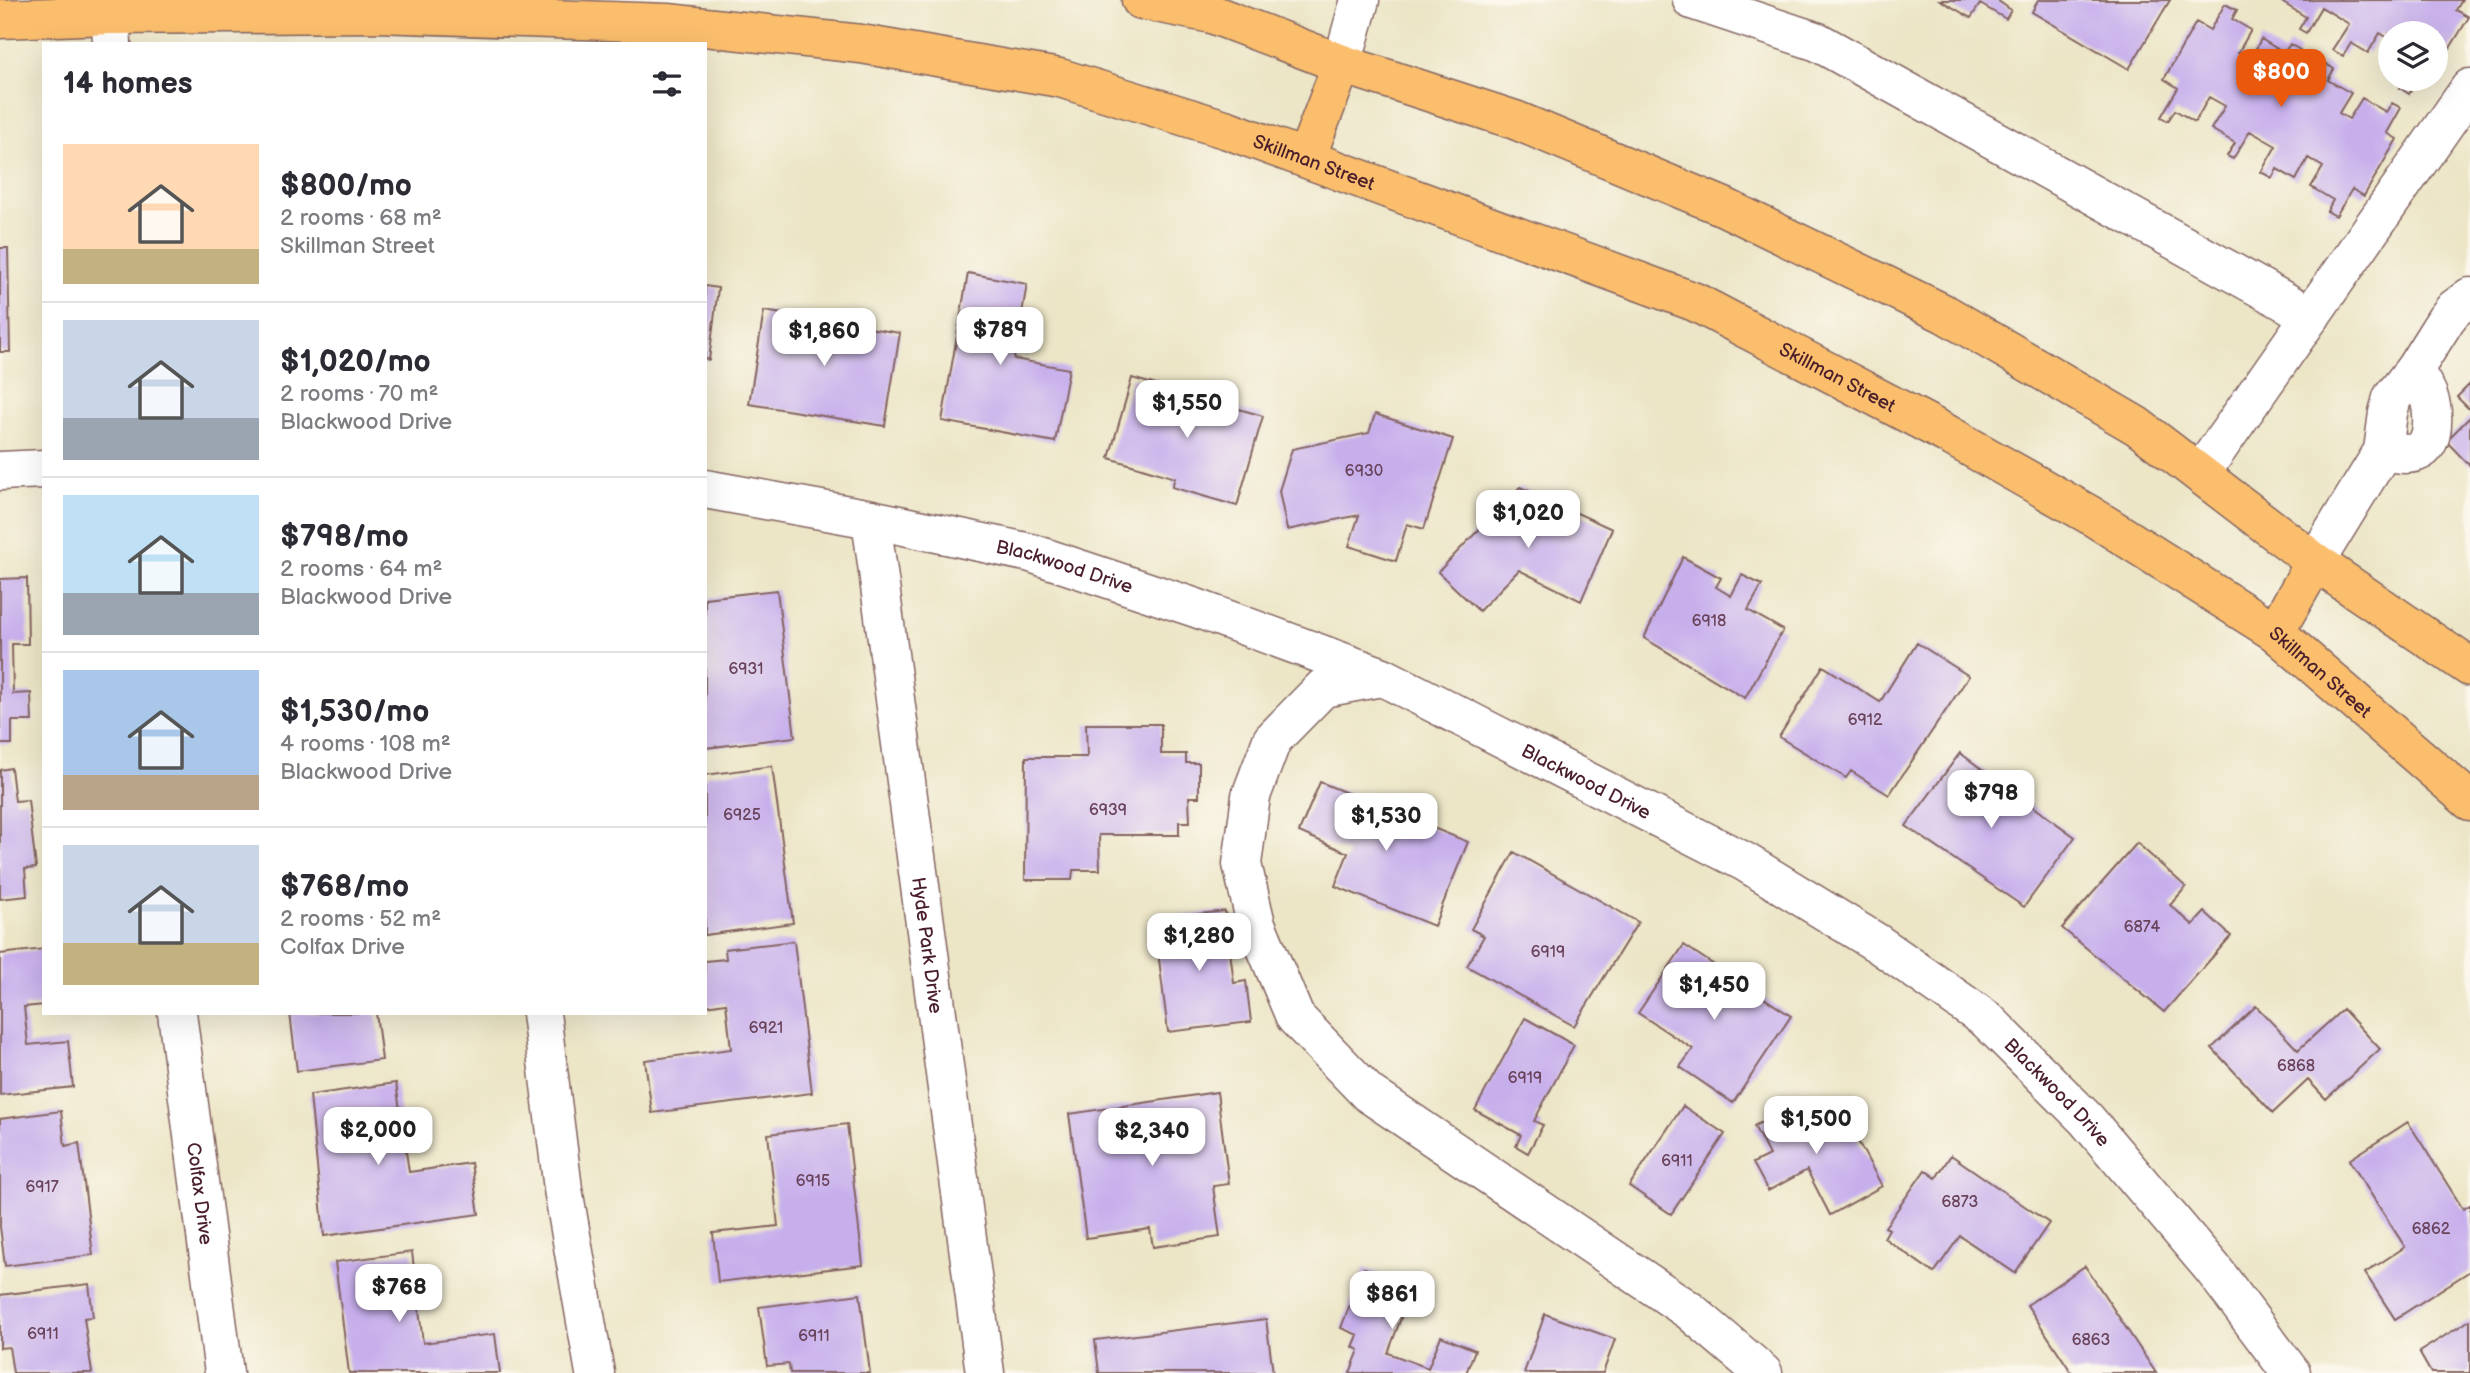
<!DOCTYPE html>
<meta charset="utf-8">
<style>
body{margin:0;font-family:"Balsamiq Sans",sans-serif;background:#f7f7f7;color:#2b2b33;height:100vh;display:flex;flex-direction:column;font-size:26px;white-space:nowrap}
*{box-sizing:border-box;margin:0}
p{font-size:23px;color:#7c7c81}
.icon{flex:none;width:38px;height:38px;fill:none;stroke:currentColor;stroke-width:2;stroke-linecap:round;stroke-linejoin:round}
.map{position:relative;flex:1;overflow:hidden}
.details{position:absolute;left:42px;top:42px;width:665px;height:973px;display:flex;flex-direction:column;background:#fff;border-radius:0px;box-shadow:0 7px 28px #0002}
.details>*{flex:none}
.fabs{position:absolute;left:2378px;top:21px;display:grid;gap:14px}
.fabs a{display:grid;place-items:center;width:70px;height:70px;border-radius:50%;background:#fff;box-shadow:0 7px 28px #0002;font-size:35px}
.price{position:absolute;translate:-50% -60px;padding:0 16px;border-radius:14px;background:#fff;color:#222;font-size:23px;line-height:46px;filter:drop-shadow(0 2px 4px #0008)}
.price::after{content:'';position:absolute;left:50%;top:42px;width:21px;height:16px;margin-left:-10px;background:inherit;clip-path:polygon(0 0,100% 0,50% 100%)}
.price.active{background:#ea580c;color:#fff}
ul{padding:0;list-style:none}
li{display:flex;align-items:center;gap:21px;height:175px;padding:0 21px}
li+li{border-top:2px solid #e1e1e2}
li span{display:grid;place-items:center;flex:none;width:196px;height:140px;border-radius:0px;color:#555}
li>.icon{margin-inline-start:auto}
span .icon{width:84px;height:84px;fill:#fffc;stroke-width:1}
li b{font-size:30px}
h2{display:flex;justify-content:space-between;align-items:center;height:84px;padding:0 21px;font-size:30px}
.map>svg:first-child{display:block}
</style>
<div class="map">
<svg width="2470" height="1373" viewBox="0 0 2470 1373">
<rect width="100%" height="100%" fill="#fbf7ec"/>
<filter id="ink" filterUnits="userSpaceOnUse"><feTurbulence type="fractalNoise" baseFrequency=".0143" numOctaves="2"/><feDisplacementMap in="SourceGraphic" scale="14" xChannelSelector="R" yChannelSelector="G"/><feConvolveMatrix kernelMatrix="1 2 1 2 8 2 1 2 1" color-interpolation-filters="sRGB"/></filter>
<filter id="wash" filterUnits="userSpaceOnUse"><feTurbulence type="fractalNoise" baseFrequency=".00686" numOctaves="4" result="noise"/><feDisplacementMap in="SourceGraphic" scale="28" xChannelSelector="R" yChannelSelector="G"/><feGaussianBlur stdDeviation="1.57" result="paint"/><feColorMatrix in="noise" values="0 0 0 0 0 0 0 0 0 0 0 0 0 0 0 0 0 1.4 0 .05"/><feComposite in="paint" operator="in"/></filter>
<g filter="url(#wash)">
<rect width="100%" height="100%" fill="#ece5c6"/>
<g id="blocks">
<path fill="#c7afec" d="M 1940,0 L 1997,0 L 2011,10 L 2006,19 L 1980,4 L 1971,18 Z
M 2038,0 L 2170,0 L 2129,69 L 2032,12 Z
M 2285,0 L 2462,0 L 2456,10 L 2469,17 L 2436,71 L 2436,33 L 2390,33 L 2390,39 L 2380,33 L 2368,53 L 2351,43 L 2343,56 L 2332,50 L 2349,24 L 2321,7 L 2306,33 L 2299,29 L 2306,17 L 2283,3 Z
M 2225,4 L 2237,10 L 2232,19 L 2251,30 L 2238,53 L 2250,60 L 2261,39 L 2284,53 L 2290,44 L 2300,50 L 2287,73 L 2310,86 L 2323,62 L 2334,69 L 2328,80 L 2351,93 L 2339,113 L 2349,119 L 2362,98 L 2386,112 L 2392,103 L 2401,108 L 2387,133 L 2397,139 L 2364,196 L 2352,189 L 2336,216 L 2327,211 L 2333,200 L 2311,187 L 2323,167 L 2308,158 L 2296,180 L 2277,169 L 2272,178 L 2261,172 L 2276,146 L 2250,131 L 2233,159 L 2227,156 L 2235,143 L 2211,129 L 2225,106 L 2209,97 L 2195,122 L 2175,110 L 2168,121 L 2161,117 L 2178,88 L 2164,79 L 2196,22 L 2210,30 Z
M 2390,53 L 2390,69 L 2383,65 Z
M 2406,79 L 2418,79 L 2409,94 L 2400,88 Z
M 0,248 L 8,248 L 10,352 L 0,352 Z
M 968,273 L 1027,284 L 1014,359 L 1069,369 L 1055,442 L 942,421 Z
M 705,286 L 718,288 L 709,360 L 705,359 Z
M 764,311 L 900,333 L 885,426 L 749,404 Z
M 1132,378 L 1263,416 L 1237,506 L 1172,487 L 1175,478 L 1109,458 Z
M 2470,384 L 2470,410 L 2457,397 Z
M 1375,414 L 1453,439 L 1424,529 L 1407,524 L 1396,561 L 1349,546 L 1359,515 L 1287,530 L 1279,491 L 1292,449 L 1369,433 Z
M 2470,417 L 2470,466 L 2446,441 Z
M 1520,487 L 1612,529 L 1581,601 L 1519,570 L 1479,611 L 1438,572 Z
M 1683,557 L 1721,578 L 1716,587 L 1731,596 L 1742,575 L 1762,585 L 1748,610 L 1783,630 L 1745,698 L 1644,638 Z
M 27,578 L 28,644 L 12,644 L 13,694 L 31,693 L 32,721 L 12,721 L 12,744 L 0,744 L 0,579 Z
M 777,590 L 795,737 L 705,748 L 705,598 Z
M 1917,643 L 1969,676 L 1889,795 L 1851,771 L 1846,778 L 1779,737 L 1823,666 L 1880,702 Z
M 1086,724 L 1161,724 L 1161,754 L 1186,754 L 1186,763 L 1199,763 L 1199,797 L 1189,797 L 1190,822 L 1179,822 L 1179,835 L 1099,835 L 1100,870 L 1073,870 L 1072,880 L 1025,880 L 1026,757 L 1087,757 Z
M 1960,753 L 2075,837 L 2024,907 L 1906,826 Z
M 772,766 L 793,923 L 705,935 L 705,775 Z
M 11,768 L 15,801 L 28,800 L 36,868 L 25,869 L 27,896 L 0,899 L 0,770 Z
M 1320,782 L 1468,842 L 1434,926 L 1335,886 L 1348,853 L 1299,832 Z
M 2137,843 L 2186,887 L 2170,905 L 2193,925 L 2205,912 L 2231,936 L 2164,1012 L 2062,928 Z
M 1514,852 L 1638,922 L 1574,1026 L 1467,966 L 1484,936 L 1471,929 Z
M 1225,911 L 1234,983 L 1246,981 L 1251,1022 L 1168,1032 L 1154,919 Z
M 794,941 L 812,1093 L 652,1113 L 645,1060 L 731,1049 L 726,1003 L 705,1006 L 705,961 L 726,959 L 725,949 Z
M 1684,945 L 1791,1016 L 1733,1103 L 1680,1067 L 1693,1049 L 1638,1013 Z
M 44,949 L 44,1005 L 24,1007 L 28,1045 L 68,1041 L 73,1087 L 0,1095 L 0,954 Z
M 2256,1006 L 2298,1050 L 2343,1009 L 2380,1049 L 2326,1099 L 2308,1080 L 2273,1113 L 2212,1048 Z
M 290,1013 L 376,1013 L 382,1060 L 297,1071 Z
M 1525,1018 L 1574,1045 L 1534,1121 L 1543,1125 L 1528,1153 L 1516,1146 L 1521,1135 L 1475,1110 Z
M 396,1083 L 409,1172 L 471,1163 L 479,1214 L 324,1236 L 310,1095 Z
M 1217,1092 L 1229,1184 L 1213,1186 L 1220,1237 L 1153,1247 L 1150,1229 L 1086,1238 L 1069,1114 Z
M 1795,1104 L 1805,1122 L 1838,1104 L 1882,1186 L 1830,1215 L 1807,1170 L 1768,1191 L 1753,1163 L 1769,1155 L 1754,1126 Z
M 1683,1106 L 1725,1134 L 1671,1214 L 1629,1186 Z
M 61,1111 L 65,1146 L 79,1143 L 93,1255 L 5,1266 L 0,1227 L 0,1119 Z
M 2408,1122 L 2463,1209 L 2470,1205 L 2470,1271 L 2395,1319 L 2365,1273 L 2405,1247 L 2349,1160 Z
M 847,1124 L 863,1265 L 718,1282 L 713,1233 L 778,1226 L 768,1134 Z
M 1951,1155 L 2049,1223 L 2015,1273 L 1960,1236 L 1934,1273 L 1884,1238 L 1889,1229 L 1885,1227 L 1925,1170 L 1936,1178 Z
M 412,1252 L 423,1343 L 495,1334 L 500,1373 L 349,1373 L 335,1262 Z
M 2085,1266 L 2156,1373 L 2072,1373 L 2027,1305 Z
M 1364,1268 L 1413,1286 L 1388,1353 L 1428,1368 L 1441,1336 L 1475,1350 L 1466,1373 L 1350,1373 L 1359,1350 L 1353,1347 L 1358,1335 L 1341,1328 Z
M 89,1284 L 93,1317 L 84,1318 L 92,1373 L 13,1373 L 9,1347 L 0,1348 L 0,1295 Z
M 860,1294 L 870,1373 L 790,1373 L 789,1364 L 767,1366 L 759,1307 Z
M 1545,1314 L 1615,1339 L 1603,1373 L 1524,1373 Z
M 1266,1319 L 1273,1373 L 1099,1373 L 1095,1340 Z
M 2470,1320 L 2470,1373 L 2431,1373 L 2419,1352 Z"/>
</g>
</g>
<g filter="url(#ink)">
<use href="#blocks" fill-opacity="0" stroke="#836461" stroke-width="2"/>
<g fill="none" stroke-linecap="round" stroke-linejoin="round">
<defs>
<g id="minor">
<path d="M 110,0 L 112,44"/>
<path d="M 1692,0 L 1818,42 L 2311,316"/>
<path d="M 1342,64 L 1360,0"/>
<path d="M 2383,451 C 2394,453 2406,456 2417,452 C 2436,445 2434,411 2428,395 C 2424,386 2418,378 2414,370"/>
<path d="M 0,471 L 44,469"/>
<path d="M 2200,474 L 2470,88"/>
<path id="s1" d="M 705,489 L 871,519 L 1031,553 L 1196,608 L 1383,677 L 1745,862 L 1877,943 L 1987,1020 L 2086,1119 L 2213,1269 L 2291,1373"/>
<path id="s2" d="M 871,519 L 985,1373"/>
<path d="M 2315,562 L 2383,451 L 2388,413 L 2392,398 L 2414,370 L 2446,319 L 2454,309 L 2470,297"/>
<path d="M 1381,677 L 1323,688 L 1272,740 L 1251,796 L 1242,864 L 1256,924 L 1295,1017 L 1368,1093 L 1690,1311 L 1763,1373"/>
<path id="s3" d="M 177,1013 L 224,1373"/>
<path d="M 541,1013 L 563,1189 L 595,1373"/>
</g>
<g id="major">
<path d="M 1141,0 L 1212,14 L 1342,64 L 1515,120 L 1724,207 L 1945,314 L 2137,426 L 2315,562 L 2470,667"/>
<path id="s4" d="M 0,19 L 111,15 L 376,13 L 668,23 L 861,44 L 1060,78 L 1228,130 L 1695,302 L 1947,434 L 2090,515 L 2275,632 L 2470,801"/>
<path d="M 1306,158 L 1342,64"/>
<path d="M 2275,632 L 2315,562"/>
</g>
</defs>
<use href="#minor" stroke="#836461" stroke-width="41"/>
<use href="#major" stroke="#836461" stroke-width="41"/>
<use href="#minor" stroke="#fff" stroke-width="38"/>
<use href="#major" stroke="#fabe6d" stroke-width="38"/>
</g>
</g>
<g text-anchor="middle" stroke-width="5" stroke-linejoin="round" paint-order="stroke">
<g font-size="16" fill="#69435b">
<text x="1364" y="476">6930</text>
<text x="1709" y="626">6918</text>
<text x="746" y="674">6931</text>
<text x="1865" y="725">6912</text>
<text x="1108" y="815">6939</text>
<text x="742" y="820">6925</text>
<text x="2142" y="932">6874</text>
<text x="1548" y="957">6919</text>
<text x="766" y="1033">6921</text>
<text x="2296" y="1071">6868</text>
<text x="1525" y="1083">6919</text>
<text x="1677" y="1166">6911</text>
<text x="813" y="1186">6915</text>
<text x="42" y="1192">6917</text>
<text x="1960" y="1207">6873</text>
<text x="2431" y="1234">6862</text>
<text x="43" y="1339">6911</text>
<text x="814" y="1341">6911</text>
<text x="2091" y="1345">6863</text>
</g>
<g font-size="19" fill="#4a1f2b" stroke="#fbf7ec">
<text dy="7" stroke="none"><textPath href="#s4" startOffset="1332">Skillman Street</textPath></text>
<text dy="7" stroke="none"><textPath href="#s4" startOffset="1899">Skillman Street</textPath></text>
<text dy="7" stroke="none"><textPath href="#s1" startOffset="368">Blackwood Drive</textPath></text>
<text dy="7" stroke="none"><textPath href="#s4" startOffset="2466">Skillman Street</textPath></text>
<text dy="7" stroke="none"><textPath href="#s1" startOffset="934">Blackwood Drive</textPath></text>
<text dy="7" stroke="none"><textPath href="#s2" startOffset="430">Hyde Park Drive</textPath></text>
<text dy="7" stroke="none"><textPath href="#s1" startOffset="1502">Blackwood Drive</textPath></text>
<text dy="7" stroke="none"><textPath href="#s3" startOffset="182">Colfax Drive</textPath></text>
</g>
</g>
</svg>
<div class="fabs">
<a><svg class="icon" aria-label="layers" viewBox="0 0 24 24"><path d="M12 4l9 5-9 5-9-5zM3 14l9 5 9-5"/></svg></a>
</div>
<b class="price active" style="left:2281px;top:109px">$800</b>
<b class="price" style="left:1000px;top:367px">$789</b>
<b class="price" style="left:824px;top:368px">$1,860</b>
<b class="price" style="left:1187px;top:440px">$1,550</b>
<b class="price" style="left:1528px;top:550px">$1,020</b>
<b class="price" style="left:1991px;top:830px">$798</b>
<b class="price" style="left:1386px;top:853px">$1,530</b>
<b class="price" style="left:1199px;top:973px">$1,280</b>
<b class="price" style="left:1714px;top:1022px">$1,450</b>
<b class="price" style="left:1816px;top:1156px">$1,500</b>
<b class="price" style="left:378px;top:1167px">$2,000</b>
<b class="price" style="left:1152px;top:1168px">$2,340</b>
<b class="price" style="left:399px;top:1324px">$768</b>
<b class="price" style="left:1392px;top:1331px">$861</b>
<section class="details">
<h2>14 homes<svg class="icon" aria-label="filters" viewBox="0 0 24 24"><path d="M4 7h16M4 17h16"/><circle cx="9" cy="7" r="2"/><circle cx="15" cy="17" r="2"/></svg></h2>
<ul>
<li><span style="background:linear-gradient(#ffd9b3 75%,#c2b280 0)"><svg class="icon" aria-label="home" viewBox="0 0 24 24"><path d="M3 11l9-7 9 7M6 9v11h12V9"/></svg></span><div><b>$800/mo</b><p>2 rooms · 68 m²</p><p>Skillman Street</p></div></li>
<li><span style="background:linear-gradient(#c9d6e8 70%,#9aa5b1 0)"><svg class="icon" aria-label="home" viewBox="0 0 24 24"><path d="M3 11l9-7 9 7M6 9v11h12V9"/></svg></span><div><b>$1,020/mo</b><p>2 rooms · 70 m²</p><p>Blackwood Drive</p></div></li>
<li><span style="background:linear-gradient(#bfe0f5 70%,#9aa5b1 0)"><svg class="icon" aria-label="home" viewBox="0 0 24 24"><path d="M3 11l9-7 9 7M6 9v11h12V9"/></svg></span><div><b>$798/mo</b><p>2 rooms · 64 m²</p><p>Blackwood Drive</p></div></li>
<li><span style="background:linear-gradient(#a9c7e8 75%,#b9a48a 0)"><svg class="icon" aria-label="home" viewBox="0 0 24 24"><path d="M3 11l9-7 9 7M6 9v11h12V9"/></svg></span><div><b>$1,530/mo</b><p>4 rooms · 108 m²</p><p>Blackwood Drive</p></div></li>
<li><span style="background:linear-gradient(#c9d6e8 70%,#c2b280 0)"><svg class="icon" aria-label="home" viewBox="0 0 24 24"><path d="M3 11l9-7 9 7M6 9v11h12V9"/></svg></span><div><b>$768/mo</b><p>2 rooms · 52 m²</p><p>Colfax Drive</p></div></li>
</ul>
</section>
</div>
